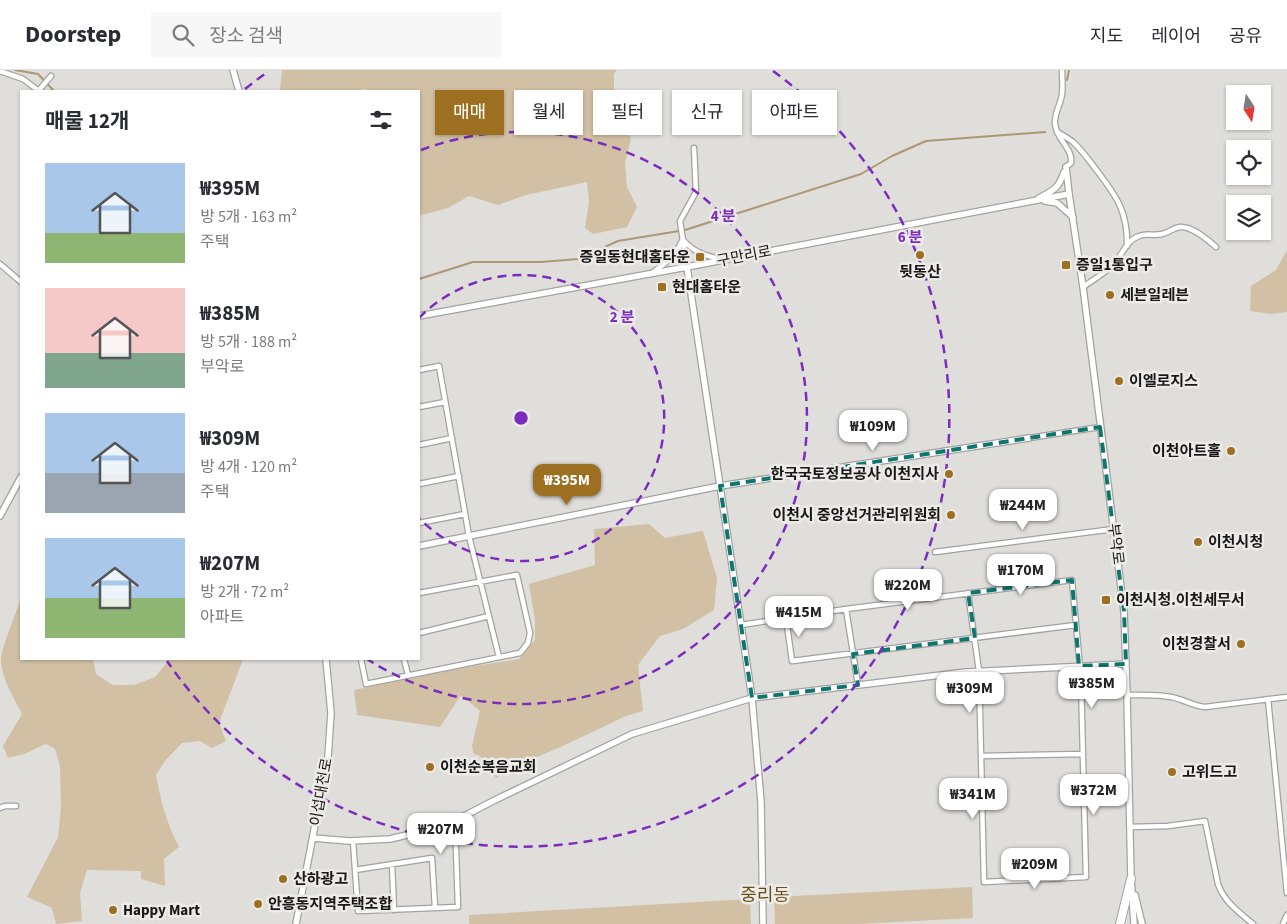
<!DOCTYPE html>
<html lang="ko">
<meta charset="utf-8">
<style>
body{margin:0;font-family:"Source Sans 3","Noto Sans KR",sans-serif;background:#f7f7f7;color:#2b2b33;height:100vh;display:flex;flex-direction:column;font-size:19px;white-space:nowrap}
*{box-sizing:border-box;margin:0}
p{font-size:16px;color:#7c7c81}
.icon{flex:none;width:28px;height:28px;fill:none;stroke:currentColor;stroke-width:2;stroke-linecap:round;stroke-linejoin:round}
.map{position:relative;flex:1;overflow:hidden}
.side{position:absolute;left:20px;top:20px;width:400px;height:570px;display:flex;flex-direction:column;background:#fff;border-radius:0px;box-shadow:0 1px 4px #0004}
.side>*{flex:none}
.banner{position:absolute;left:435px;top:20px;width:475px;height:45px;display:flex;gap:10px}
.needle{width:32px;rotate:168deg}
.tools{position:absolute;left:1226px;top:15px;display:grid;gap:10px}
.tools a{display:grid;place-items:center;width:45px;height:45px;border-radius:0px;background:#fff;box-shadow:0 1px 4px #0004;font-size:25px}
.price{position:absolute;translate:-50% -42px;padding:0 11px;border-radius:10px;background:#fff;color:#222;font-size:16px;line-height:32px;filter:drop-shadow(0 1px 2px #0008)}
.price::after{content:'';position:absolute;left:50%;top:30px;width:15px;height:11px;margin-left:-8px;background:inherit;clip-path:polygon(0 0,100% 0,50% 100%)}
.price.current{background:#9c7020;color:#fff}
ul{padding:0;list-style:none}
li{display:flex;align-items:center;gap:15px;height:125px;padding:0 25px}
li span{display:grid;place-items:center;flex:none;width:140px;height:100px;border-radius:0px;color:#555}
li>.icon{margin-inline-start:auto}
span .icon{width:60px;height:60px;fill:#fffc;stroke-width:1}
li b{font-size:21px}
h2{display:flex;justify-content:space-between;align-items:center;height:60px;padding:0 25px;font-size:21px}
.chip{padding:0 18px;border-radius:0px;background:#fff;box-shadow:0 1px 4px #0004;font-size:18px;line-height:45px}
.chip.current{background:#9c7020;color:#fff}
header{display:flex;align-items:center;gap:30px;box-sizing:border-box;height:70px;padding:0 25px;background:#fff;border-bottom:1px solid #e1e1e2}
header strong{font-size:24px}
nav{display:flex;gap:28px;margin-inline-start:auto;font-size:18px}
.search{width:350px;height:45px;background:#f7f7f7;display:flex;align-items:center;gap:12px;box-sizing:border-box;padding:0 18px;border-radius:0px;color:#7c7c81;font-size:19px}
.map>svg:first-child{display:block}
</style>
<header>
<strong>Doorstep</strong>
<div class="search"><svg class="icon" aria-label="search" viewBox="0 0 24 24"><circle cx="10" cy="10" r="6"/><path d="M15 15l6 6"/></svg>장소 검색</div>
<nav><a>지도</a><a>레이어</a><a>공유</a></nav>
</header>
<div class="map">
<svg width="1287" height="854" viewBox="0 0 1287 854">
<rect width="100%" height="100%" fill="#dfdedb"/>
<path fill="#d2c0a5" d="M 282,0 L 617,0 L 614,4 L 614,18 L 610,44 L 631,68 L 625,93 L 627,117 L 637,137 L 627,157 L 593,164 L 585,158 L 589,132 L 587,112 L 526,125 L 498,135 L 469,126 L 448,138 L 422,145 L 419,144 L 419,21 L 371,21 L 364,19 L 353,21 L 280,21 Z
M 1287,180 L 1287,242 L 1271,244 L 1250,241 L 1251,216 L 1276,200 Z
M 649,454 L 665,468 L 703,461 L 717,508 L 714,540 L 683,559 L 660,566 L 638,595 L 643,641 L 626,646 L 567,674 L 537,687 L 496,708 L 480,686 L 474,684 L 472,676 L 480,641 L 461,625 L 440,657 L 357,645 L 354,620 L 467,597 L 519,589 L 535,570 L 535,550 L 529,514 L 595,495 L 594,459 Z
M 21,529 L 21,589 L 93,589 L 96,604 L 113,615 L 134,615 L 155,607 L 170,589 L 243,589 L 219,653 L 226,671 L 212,678 L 200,671 L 182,673 L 165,691 L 156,705 C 161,732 166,752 179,777 L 164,789 L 165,816 L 141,809 L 141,801 L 87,800 L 80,823 L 82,851 L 56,854 L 52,838 L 27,827 L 58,767 L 61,736 L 60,696 L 55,679 L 46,674 L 24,684 L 8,688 L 3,676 L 22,644 C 14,628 3,611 1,593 C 0,580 16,543 21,529 Z
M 972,817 L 973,848 L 858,854 L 775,854 L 774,827 Z
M 750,829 L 751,854 L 469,854 L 469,845 Z"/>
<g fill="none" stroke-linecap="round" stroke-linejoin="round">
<path stroke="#ae9776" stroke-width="2" d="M 15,0 L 38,4 L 54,21
M 1067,10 L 1069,0
M 419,209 L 473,192 L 541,192 L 578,189 L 618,171 L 685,160 L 861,104 L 892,86 L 926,71 L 1045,62"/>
<defs>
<path id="minor" d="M 1062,0 C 1062,8 1063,16 1062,24 C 1061,34 1054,43 1055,54 C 1057,71 1073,78 1071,93 L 1066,97
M 0,1 L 23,9 L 39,21
M 40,19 L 51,6
M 1057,62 C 1062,65 1068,68 1073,72 C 1083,81 1090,92 1098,102 C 1117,127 1128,143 1127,176
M 684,171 C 694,182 706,186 720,189
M 0,194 L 21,212
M 687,197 L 680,151 L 696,122 L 694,78
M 652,203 C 665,194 676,185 682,171
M 1083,217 C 1093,210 1105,203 1114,194 C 1122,185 1127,170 1139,166 C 1147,163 1154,166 1162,164 C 1168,163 1173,158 1180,157 C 1192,156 1207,169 1216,177
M 419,300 L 439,296 L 469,466 L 499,587
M 419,337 L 445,332
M 1029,368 L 1100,357
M 419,375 L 452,368
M 419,414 L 459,406
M 419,453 L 465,444
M 935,482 L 1114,459
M 846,539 L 858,615
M 786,548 L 792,591 L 1076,555
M 741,555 L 846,539 L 1072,510 L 1081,609 L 1086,807 L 984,812 L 979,601 L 968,523
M 419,563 L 489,546
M 361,589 L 366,614 L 520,583 L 528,573 L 530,563 L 517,505 L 419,523
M 404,589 L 408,605
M 1127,625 C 1142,625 1157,624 1171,627 C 1183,629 1193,636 1205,637 L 1287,627
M 1268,629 L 1287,823
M 981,686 L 1083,684
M 0,738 L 5,736 L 16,736
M 1130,757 L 1168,756 L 1205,751 L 1218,814 C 1225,833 1238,841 1253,854
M 353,771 L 358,841 L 458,837 L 455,751
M 392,794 L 394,840
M 355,800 L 432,788 L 435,838
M 1283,854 L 1287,845"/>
<path id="tertiary" d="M 233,0 L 239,21
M 1066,97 L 1069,124 L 1083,217 L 1124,541 L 1127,625 L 1131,809 L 1134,854
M 1039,128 C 1054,120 1059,118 1064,102
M 1045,131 L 1057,133 L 1073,147
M 687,197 L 752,628 L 761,732 L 763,854
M 419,246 L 687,197 L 1069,124
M 0,446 L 21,407
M 419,476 L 720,416 L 1029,368
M 313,768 L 349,771 L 390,769 L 445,756 L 493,731 L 632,664 L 752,628 L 966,602 L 1126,594
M 1135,825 L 1142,854
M 296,854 L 328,687 L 331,643 L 326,589"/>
<path id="primary" d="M 1120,854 L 1131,809"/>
</defs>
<use href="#minor" stroke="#a4a2a0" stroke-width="7"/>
<use href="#tertiary" stroke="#a4a2a0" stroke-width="8"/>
<use href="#primary" stroke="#a4a2a0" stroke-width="10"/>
<use href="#minor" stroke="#fff" stroke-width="4.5"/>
<use href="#tertiary" stroke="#fff" stroke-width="5.5"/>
<use href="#primary" stroke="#fff" stroke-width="8"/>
</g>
<path fill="none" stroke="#0f766e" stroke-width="4" stroke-dasharray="10 6" stroke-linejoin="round" d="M 1100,357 L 1124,541 L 1126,594 L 1079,596 L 1072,510 L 968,523 L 975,568 L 853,584 L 858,615 L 752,628 L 720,416 Z"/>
<g fill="none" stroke="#7b2cbf" stroke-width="2.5" stroke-dasharray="9 6">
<path d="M419 248A143 143 0 1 1 419 448"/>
<path d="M421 80A286 286 0 1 1 367 589"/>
<path d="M245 19A429 429 0 0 1 269 1M773 1A429 429 0 1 1 167 591"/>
</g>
<g fill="#9c7020" stroke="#edebe8" stroke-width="2">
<circle cx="920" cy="185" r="5"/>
<rect x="695" y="182" width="10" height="10" rx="2.5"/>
<rect x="1061" y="190" width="10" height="10" rx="2.5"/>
<rect x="657" y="212" width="10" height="10" rx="2.5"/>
<circle cx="1110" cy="225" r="5"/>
<circle cx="1119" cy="311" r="5"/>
<circle cx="1231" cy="381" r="5"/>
<circle cx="949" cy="404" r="5"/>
<circle cx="951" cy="445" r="5"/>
<circle cx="1198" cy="472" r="5"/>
<rect x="1101" y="525" width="10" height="10" rx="2.5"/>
<circle cx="1241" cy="574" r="5"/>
<circle cx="430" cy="697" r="5"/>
<circle cx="1172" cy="702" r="5"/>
<circle cx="283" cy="809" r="5"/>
<circle cx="258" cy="834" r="5"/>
<circle cx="113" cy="840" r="5"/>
</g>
<g text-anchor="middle" stroke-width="5" stroke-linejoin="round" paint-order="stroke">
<g font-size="15" fill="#191818" stroke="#edebe8">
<text transform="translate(744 186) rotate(-11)" y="5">구만리로</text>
<text transform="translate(1116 474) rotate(83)" y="5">부악로</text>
<text transform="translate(321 722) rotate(-80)" y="5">이섭대천로</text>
</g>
<g font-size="15" font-weight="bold" fill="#191818" stroke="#edebe8" text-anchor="start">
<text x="690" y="192" text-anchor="end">증일동현대홈타운</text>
<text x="1076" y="200">증일1통입구</text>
<text x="920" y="207" text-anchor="middle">뒷동산</text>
<text x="672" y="222">현대홈타운</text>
<text x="1120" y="230">세븐일레븐</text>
<text x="1129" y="316">이엘로지스</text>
<text x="1221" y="386" text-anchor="end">이천아트홀</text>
<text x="939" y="409" text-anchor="end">한국국토정보공사 이천지사</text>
<text x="941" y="450" text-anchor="end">이천시 중앙선거관리위원회</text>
<text x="1208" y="477">이천시청</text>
<text x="1116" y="535">이천시청.이천세무서</text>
<text x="1231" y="579" text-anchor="end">이천경찰서</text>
<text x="440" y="702">이천순복음교회</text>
<text x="1182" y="707">고위드고</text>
<text x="293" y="814">산하광고</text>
<text x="268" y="839">안흥동지역주택조합</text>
<text x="123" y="845">Happy Mart</text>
</g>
<g font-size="18" fill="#6b4d17" stroke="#edebe8">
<text x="765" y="831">중리동</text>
</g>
</g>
<circle cx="521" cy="348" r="8" fill="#7b2cbf" stroke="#edebe8" stroke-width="2.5"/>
<g font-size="15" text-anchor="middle" font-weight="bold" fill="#7b2cbf" stroke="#edebe8" stroke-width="5" stroke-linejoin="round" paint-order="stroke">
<text x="723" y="151">4 분</text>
<text x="910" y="172">6 분</text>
<text x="622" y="252">2 분</text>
</g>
</svg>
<div class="tools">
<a><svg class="needle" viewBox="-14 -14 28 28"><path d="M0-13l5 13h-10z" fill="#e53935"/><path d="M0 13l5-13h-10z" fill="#7c7c81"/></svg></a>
<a><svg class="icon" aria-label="locate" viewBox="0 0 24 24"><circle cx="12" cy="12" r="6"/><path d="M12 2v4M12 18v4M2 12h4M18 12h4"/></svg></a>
<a><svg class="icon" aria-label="layers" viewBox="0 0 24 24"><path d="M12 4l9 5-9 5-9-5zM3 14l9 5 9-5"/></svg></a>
</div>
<b class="price" style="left:873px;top:382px">₩109M</b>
<b class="price current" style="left:567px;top:436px">₩395M</b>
<b class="price" style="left:1023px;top:461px">₩244M</b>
<b class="price" style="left:1021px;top:526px">₩170M</b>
<b class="price" style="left:908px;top:541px">₩220M</b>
<b class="price" style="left:799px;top:568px">₩415M</b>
<b class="price" style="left:1092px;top:639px">₩385M</b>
<b class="price" style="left:970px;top:644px">₩309M</b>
<b class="price" style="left:1094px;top:746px">₩372M</b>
<b class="price" style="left:973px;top:750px">₩341M</b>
<b class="price" style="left:441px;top:785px">₩207M</b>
<b class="price" style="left:1035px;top:820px">₩209M</b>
<div class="banner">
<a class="chip current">매매</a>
<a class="chip">월세</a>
<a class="chip">필터</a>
<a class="chip">신규</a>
<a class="chip">아파트</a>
</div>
<section class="side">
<h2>매물 12개<svg class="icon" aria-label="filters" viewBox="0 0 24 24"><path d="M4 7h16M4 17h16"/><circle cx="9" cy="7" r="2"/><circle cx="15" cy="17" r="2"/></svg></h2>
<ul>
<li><span style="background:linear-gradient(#a9c7e8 70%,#8fb573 0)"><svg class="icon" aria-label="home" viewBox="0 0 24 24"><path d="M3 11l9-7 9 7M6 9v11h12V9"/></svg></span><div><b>₩395M</b><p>방 5개 · 163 m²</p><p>주택</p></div></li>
<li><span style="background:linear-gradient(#f6c9c9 65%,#7fa58c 0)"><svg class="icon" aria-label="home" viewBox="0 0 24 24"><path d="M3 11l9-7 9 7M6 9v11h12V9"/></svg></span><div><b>₩385M</b><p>방 5개 · 188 m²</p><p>부악로</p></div></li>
<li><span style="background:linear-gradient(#a9c7e8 60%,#9aa5b1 0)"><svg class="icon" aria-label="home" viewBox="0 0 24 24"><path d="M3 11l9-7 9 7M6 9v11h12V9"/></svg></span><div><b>₩309M</b><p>방 4개 · 120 m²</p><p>주택</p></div></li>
<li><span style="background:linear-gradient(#a9c7e8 60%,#8fb573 0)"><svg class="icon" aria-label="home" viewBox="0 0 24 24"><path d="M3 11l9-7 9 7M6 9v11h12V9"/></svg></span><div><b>₩207M</b><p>방 2개 · 72 m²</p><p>아파트</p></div></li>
</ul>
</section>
</div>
